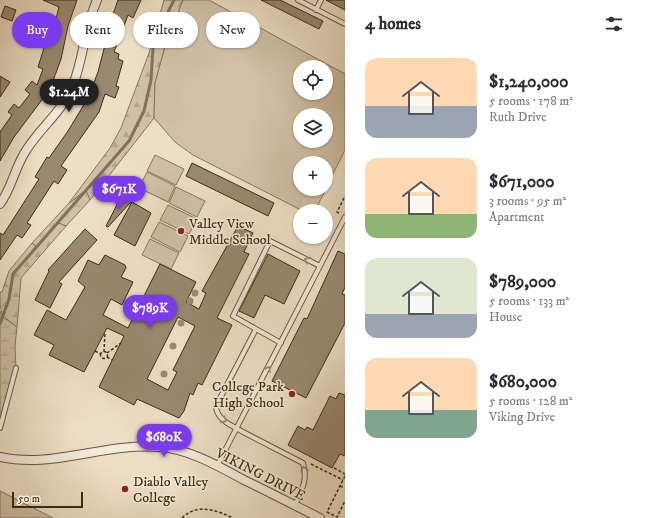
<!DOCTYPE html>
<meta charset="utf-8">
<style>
body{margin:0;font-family:"IM FELL DW Pica",serif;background:#f7f7f7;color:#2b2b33;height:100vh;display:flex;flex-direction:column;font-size:15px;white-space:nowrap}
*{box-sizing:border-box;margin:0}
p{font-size:13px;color:#7c7c81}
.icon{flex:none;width:22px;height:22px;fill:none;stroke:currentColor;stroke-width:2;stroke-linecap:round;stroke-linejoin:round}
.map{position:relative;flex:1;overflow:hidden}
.panel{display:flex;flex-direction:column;background:#fff;width:300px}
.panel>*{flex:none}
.banner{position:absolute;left:12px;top:12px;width:273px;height:36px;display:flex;gap:8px}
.tools{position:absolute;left:293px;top:60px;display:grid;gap:8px}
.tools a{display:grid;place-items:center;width:40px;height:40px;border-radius:50%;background:#fff;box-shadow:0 1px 3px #0004;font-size:20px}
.scale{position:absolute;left:12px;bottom:10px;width:71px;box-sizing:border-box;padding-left:4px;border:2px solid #3c2b11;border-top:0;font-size:11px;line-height:14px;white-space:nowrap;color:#3c2b11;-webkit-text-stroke:3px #f3eada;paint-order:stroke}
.price{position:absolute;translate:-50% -34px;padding:0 9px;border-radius:14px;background:#7c3aed;color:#fff;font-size:13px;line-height:26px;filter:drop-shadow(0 1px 2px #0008)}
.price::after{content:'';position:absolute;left:50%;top:24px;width:12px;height:9px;margin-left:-6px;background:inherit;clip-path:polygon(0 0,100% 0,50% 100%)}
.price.on{background:#222;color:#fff}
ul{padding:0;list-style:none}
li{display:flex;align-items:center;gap:12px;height:100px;padding:0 20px}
li span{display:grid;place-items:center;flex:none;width:112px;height:80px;border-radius:12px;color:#555}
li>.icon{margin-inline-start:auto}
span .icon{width:48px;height:48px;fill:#fffc;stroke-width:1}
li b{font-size:17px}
h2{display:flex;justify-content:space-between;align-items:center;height:48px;padding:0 20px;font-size:17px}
.tag{padding:0 14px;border-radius:18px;background:#fff;box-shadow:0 1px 3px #0004;font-size:14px;line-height:36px}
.tag.on{background:#7c3aed;color:#fff}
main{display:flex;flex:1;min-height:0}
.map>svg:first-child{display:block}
</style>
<main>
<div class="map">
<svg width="345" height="518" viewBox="0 0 345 518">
<defs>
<pattern id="grass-tufts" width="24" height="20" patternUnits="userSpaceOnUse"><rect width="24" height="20" fill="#cfc0a7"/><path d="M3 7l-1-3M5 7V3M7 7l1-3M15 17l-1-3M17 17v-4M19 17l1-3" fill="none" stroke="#b3a58f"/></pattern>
<pattern id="forest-firs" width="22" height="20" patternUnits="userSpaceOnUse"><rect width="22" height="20" fill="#cfc0a7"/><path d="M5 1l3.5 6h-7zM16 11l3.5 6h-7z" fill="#b3a58f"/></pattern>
<pattern id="wetland-marsh" width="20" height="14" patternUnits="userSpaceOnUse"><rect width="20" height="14" fill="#cfc0a7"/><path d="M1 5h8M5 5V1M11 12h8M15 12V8" fill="none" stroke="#b3a58f"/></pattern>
</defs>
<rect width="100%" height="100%" fill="#eddfc6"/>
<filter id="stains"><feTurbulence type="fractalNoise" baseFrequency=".005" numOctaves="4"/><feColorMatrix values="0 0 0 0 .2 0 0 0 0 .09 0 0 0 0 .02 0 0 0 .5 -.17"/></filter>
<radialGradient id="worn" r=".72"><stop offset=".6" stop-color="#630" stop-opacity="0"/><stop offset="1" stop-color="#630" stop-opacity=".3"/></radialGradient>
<path fill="url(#grass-tufts)" stroke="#86765c" d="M 87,190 L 90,200 L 66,226 L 58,223 L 37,247 L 32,243 L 69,203 Z"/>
<path fill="url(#forest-firs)" stroke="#86765c" d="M 164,0 L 183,0 L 165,47 L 155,83 L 154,118 L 90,200 L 86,190 L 69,203 L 110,148 L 121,128 L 149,53 Z
M 58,223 L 66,226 L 21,278 L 17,327 C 0,315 0,313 0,292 L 2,292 L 9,271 L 32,243 L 37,247 Z"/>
<path fill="url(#wetland-marsh)" stroke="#86765c" d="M 0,311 L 3,317 L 17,327 L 15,346 L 16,368 L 0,428 Z"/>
<path fill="#cfc0a7" stroke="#86765c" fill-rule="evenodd" d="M 183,0 L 209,0 L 345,74 L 345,150 L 326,188 L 326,163 L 300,163 L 300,189 L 326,189 L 315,211 L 303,211 L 193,155 L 175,142 L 154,118 L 155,83 L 165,47 ZM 300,67 L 326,67 L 326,93 L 300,93 ZM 300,115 L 326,115 L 326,141 L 300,141 Z
M 155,155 L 184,169 L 176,185 L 147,171 Z
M 147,172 L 175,186 L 168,202 L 139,188 Z
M 176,187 L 205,201 L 197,217 L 169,203 Z
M 168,205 L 197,219 L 189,234 L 160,220 Z
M 159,222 L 188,236 L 180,252 L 151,237 Z
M 150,239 L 179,253 L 171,269 L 142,255 Z
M 0,491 L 53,518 L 0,518 Z"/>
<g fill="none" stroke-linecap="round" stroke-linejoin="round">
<path stroke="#827258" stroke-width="3" d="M 0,324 L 9,299 L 13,274 L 129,141 L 144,111 L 151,80 L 153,48 L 161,26 L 174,0"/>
</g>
<path fill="#98896f" stroke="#3c2b11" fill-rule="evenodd" d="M 43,0 L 77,0 L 68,26 L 61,59 L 50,89 L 14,137 L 0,161 L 0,132 L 12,115 L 8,112 L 14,104 L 19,108 L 30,94 L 25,90 L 32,81 L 37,85 L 43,69 L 38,67 L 44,48 L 39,47 L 41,36 L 51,38 L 59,7 Z
M 118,0 L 141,0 L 133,18 L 128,15 L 114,52 L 119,54 L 118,59 L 123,61 L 116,86 L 119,87 L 115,98 L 105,94 L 99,112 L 61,166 L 67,170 L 58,184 L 54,181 L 27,223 L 31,225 L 22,238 L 17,235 L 0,260 L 0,233 L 3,235 L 39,179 L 35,177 L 47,157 L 49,158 L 68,131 L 88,98 L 98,72 L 106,41 L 104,40 Z
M 261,0 L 280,0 L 323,21 L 319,29 Z
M 326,0 L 345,0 L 345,10 Z
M 5,6 L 16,10 L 12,21 L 1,17 Z
M 0,76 L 10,82 L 0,97 Z
M 192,163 L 274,203 L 268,216 L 186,176 Z
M 121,197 L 131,202 L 108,227 L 106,226 Z
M 132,202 L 151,213 L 135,246 L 114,235 Z
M 238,226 L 253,233 L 244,252 L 249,254 L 217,318 L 232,325 L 202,385 L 198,383 L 193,395 L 190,393 L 184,411 L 179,418 L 137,399 L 134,405 L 99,387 L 124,336 L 107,328 L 84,372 L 49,355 L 54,345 L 34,335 L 47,310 L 66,320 L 85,287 L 78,281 L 88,260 L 99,265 L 105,255 L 125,265 L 126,268 L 121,277 L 133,282 L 122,305 L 111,299 L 103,315 L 128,328 L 160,264 L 196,282 L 186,302 L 199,309 L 206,293 L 202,291 ZM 178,317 L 195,326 L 173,370 L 177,372 L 168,390 L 147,379 Z
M 85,229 L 97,240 L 59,282 L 62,284 L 50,308 L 35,300 L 49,271 L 48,270 Z
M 338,251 L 345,254 L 345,287 L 342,294 L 345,295 L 345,323 L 306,398 L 272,381 L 304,318 L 307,319 Z
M 268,254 L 300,271 L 284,304 L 265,295 L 254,318 L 239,311 Z
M 339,393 L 345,395 L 345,456 L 340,454 L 332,468 L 288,445 L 298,426 L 305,430 L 307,427 L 313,430 L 330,396 L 336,399 Z"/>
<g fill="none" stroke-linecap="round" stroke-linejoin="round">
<defs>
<path id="service" d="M 298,0 L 345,24
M 316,10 L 321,0
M 320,266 L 345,217
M 256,329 L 281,343
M 0,428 L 16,368
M 217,466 L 320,266 L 270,241 L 233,316 L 256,329 L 216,406 C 216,420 233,426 243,432 L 303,463 C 308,479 302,490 295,505"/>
<path id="minor" d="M 0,204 C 12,188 15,166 27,149 C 41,127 63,111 73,85 C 84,57 84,29 97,0
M 0,457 C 53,469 106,442 160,447 C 189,449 218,466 244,480 C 269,492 294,505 320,518"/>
</defs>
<use href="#service" stroke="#68583e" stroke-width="6"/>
<use href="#minor" stroke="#68583e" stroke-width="10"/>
<path stroke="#3c2b11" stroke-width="1.5" stroke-dasharray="3 2" stroke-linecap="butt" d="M 339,213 L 337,212 L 345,196
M 95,351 L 101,354
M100.5 355a3.5 3.5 0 1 1 7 0a3.5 3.5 0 1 1-7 0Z
M 104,352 L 105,332
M 107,353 L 121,343
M 107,357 L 112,360
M 311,464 L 343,480
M 334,468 L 345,474
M 345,476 L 327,512 L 337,517 L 345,501
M 340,486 L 345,488
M 182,518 C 197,503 216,510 233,518"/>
<use href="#service" stroke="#f3eada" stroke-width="4"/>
<use href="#minor" stroke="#f3eada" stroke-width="8"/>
</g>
<g fill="#9c8c73">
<circle cx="195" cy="293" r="3.5"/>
<circle cx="190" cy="301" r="3.5"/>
<circle cx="187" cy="309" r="3.5"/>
<circle cx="181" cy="323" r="3.5"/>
<circle cx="173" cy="346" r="3.5"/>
<circle cx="164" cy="374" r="3.5"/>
</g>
<defs><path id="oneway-chevron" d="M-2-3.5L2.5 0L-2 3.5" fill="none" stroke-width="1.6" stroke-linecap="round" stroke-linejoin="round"/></defs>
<g stroke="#988a76">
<use href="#oneway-chevron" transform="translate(307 260) rotate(-153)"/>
<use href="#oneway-chevron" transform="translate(268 369) rotate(-63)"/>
<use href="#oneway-chevron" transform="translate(224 420) rotate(33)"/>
<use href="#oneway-chevron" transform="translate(304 469) rotate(-103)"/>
</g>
<g fill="#8f2418" stroke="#f3eada" stroke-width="1.5">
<circle cx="181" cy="231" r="4"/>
<circle cx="292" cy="394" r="4"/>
<circle cx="125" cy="489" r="4"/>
</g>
<g text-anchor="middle" stroke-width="3" stroke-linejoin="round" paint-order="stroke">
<g font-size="14" fill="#3c2b11" stroke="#f3eada" text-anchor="start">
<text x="189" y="228">Valley View<tspan x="189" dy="16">Middle School</tspan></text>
<text x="284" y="391" text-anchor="end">College Park<tspan x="284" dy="16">High School</tspan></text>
<text x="133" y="486">Diablo Valley<tspan x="133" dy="16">College</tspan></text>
</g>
<g font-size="14" fill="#3c2b11" stroke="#f3eada">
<text transform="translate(261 474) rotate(27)" y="5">VIKING DRIVE</text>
</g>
</g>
<rect width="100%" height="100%" filter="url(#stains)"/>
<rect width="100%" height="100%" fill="url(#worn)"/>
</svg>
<div class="tools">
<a><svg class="icon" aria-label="locate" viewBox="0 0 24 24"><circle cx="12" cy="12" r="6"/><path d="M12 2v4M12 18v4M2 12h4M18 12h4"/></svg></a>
<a><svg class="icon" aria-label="layers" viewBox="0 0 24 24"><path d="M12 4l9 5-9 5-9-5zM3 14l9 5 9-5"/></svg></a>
<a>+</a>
<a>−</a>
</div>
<div class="scale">50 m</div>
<b class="price on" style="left:69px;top:113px">$1.24M</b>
<b class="price" style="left:119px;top:210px">$671K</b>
<b class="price" style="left:150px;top:329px">$789K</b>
<b class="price" style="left:164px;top:458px">$680K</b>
<div class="banner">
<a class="tag on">Buy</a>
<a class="tag">Rent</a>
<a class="tag">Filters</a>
<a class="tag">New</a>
</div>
</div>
<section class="panel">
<h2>4 homes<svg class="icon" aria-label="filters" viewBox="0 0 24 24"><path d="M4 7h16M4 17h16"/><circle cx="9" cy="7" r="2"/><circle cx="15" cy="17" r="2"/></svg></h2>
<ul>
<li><span style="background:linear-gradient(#ffd9b3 60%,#9aa5b1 0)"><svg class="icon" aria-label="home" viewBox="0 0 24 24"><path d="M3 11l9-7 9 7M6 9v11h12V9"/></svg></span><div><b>$1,240,000</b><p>5 rooms · 178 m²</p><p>Ruth Drive</p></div></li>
<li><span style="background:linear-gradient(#ffd9b3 70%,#8fb573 0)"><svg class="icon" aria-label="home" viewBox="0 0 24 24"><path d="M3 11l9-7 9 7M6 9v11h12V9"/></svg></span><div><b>$671,000</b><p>3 rooms · 95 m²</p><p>Apartment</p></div></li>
<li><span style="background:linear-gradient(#dfe7d0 70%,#9aa5b1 0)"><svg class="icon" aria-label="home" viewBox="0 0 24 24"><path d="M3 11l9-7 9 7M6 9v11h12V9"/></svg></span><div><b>$789,000</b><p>5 rooms · 133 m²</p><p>House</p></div></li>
<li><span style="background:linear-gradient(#ffd9b3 65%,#7fa58c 0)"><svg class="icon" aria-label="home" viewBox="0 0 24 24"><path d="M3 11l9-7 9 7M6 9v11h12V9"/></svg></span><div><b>$680,000</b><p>5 rooms · 128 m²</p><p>Viking Drive</p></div></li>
</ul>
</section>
</main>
